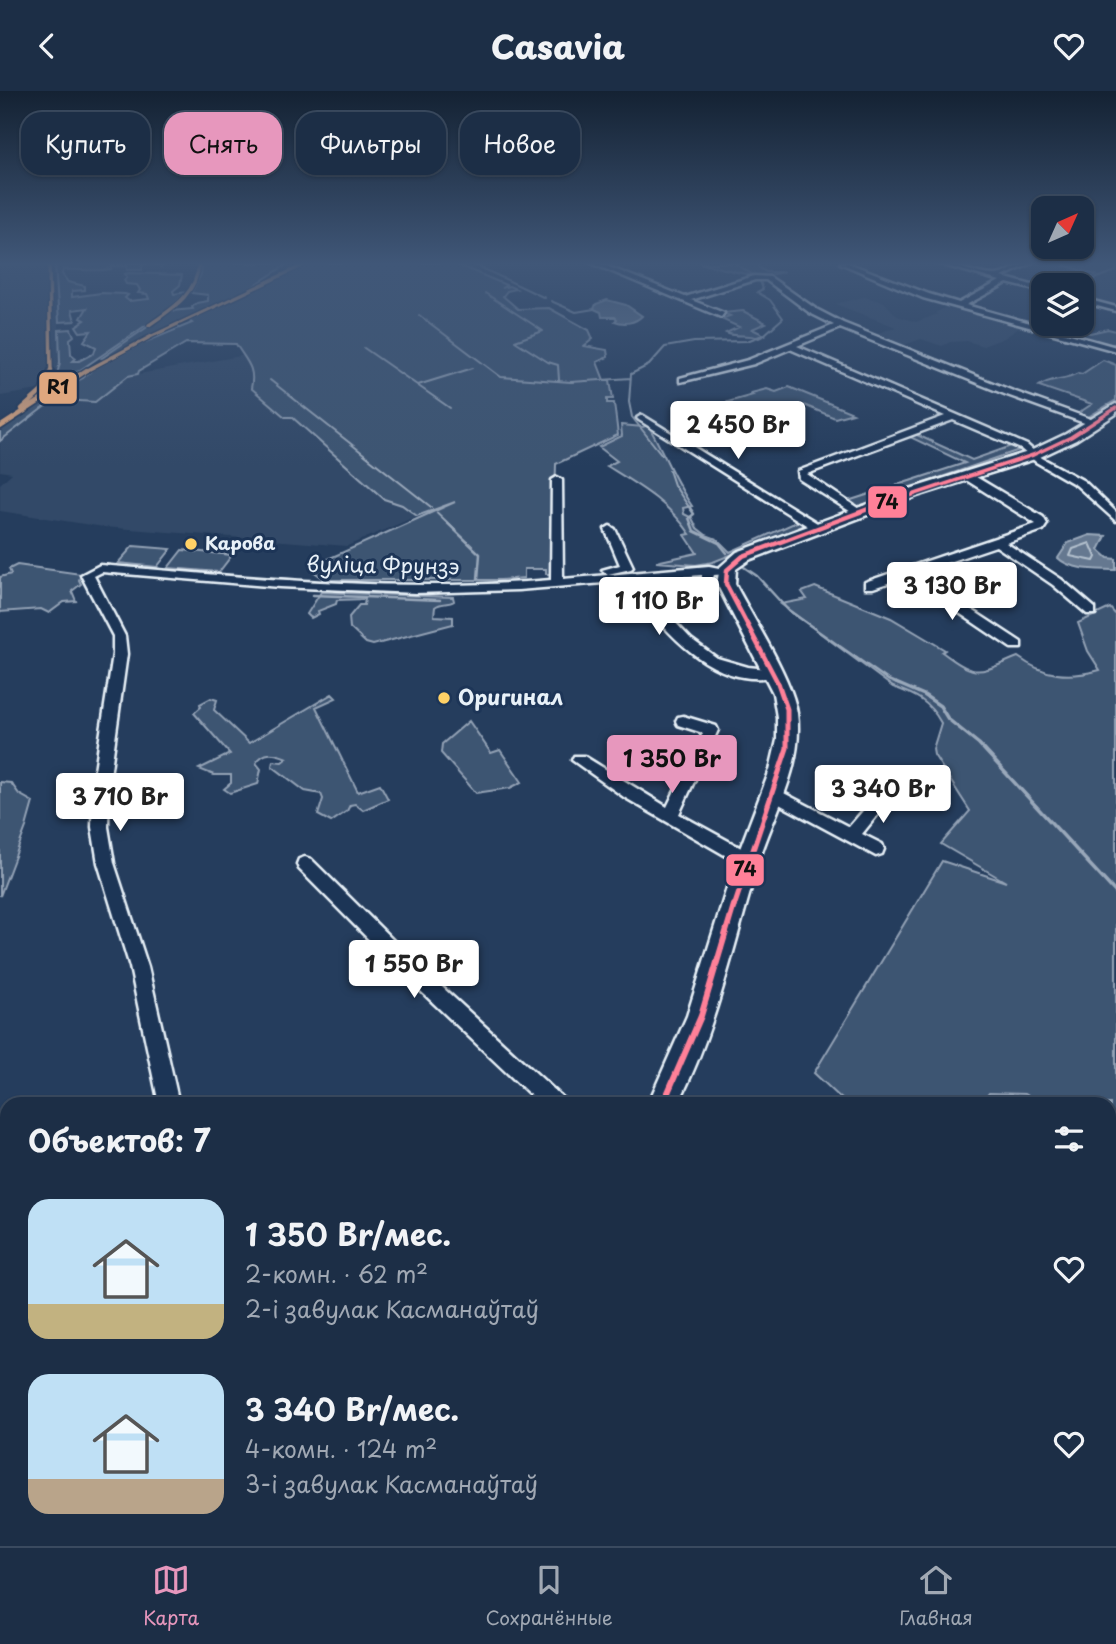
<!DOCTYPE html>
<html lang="ru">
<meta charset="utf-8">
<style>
body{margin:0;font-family:"Playpen Sans",sans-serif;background:#25364d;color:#f1f3f6;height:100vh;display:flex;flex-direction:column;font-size:26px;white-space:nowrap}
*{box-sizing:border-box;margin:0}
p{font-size:23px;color:#a0a8b3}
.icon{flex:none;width:38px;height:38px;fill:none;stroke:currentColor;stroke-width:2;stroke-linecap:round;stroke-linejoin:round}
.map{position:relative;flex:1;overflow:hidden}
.details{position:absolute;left:0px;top:1006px;width:1116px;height:450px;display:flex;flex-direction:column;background:#1c2e46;border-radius:21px 21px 0 0;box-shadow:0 2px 5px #0004,0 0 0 2px #3a4a5f}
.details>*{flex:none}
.top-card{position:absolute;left:21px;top:21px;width:700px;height:63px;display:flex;gap:14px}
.needle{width:46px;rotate:45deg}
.fabs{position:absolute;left:1031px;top:105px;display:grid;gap:14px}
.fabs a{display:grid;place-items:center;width:63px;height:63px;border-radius:14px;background:#1c2e46;box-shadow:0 2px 5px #0004,0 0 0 2px #3a4a5f;font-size:35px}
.price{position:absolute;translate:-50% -60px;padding:0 16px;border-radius:7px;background:#fff;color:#222;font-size:23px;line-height:46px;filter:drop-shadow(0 2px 4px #0008)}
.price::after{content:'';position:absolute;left:50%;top:42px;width:21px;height:16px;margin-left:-10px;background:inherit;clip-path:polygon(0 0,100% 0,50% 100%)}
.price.active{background:#e797bd;color:#111}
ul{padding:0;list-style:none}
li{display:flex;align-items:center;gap:21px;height:175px;padding:0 28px}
li span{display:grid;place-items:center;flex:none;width:196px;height:140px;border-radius:21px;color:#555}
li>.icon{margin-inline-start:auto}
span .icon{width:84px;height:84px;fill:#fffc;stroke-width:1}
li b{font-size:30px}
h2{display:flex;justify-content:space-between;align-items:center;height:84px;padding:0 28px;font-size:30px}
.pill{padding:0 24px;border-radius:21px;background:#1c2e46;box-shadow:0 2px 5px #0004,0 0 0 2px #3a4a5f;font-size:24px;line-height:63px}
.pill.active{background:#e797bd;color:#111}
header{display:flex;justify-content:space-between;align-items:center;height:91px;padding:0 28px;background:#1c2e46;font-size:32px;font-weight:800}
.tabs{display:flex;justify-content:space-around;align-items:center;height:98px;border-top:2px solid #3a4a5f;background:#1c2e46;font-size:19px;color:#a0a8b3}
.tabs a{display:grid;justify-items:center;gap:4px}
.tabs .active{color:#e797bd}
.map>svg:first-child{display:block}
</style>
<header><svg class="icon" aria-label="back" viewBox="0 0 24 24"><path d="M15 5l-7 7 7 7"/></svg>Casavia<svg class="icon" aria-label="heart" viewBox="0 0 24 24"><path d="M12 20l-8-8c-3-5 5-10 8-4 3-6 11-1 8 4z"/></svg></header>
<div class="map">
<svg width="1116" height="1455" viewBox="0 0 1116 1455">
<rect width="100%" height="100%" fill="#253d5d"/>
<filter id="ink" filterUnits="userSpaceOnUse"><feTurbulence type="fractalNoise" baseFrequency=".0143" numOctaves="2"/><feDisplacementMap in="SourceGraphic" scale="14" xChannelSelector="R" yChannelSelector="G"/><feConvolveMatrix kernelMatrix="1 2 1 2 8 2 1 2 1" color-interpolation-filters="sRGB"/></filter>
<g filter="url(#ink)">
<path fill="#334a68" d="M 0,172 L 55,172 L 60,271 L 55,293 L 51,297 L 0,305 Z
M 1053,172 L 1116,172 L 1116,215 L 1082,206 L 1082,194 L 1048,194 L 1074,180 L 1050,174 Z
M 864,206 L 884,211 L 897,225 L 916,231 L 938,223 L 935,222 L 950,214 L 1022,235 L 1004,247 L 983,255 L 967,250 L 950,251 L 942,255 L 921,248 L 901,255 L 878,246 L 878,242 L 896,236 L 835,213 Z
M 246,264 L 254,285 L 251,297 L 285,326 L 292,325 L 384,408 L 402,414 L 417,425 L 347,455 L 104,436 L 0,420 L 0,393 L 12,382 L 0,380 L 0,350 L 48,313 L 57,313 L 63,309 L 95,311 L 128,285 Z"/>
<path fill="#3e5472" stroke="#93a2b5" stroke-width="2" d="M 55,172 L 168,172 L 161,176 L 151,172 L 142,174 L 142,179 L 127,179 L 127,175 L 111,175 L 111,178 C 94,181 80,178 63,179 L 62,183 L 68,191 L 85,195 L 85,199 L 72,200 L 72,206 L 101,202 L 125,203 L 128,204 L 125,207 L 129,210 L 149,208 L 147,203 L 138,202 L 140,199 L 137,194 L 126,193 L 124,189 L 127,186 L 125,183 L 129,182 L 182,184 L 180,194 L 173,200 L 174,203 L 187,201 L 164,222 L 61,292 L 55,293 L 60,271 L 59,239 L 71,238 L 74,245 L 70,248 L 71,263 L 76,267 L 73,270 L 79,270 L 94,262 L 96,256 L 84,250 L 91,240 L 80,241 L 76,235 L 85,229 L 81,227 L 87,217 L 72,219 L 75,230 L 59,231 Z
M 202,172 L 289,172 L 241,203 L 107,268 L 102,267 L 171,220 L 193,218 L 192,216 L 197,212 L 208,210 L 208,204 L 191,202 L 201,183 Z
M 310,172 L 464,172 L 458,174 L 506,194 L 502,197 L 509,195 L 516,198 L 507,200 L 503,205 L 518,218 L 549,217 L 589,239 L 593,248 L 584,255 L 607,259 L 608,266 L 597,271 L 604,289 L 610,289 L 613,308 L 607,308 L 607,312 L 614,312 L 618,344 L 556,373 L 553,483 L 546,483 L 546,478 L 524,478 L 524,487 L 501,489 L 322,489 L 323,487 L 313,480 L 321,471 L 455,411 L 417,425 L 402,414 L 384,408 L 292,326 L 285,326 L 251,297 C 256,276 245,269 236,253 L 186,252 L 139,280 L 138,283 L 128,285 L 95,311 L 63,309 L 57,313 L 48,313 L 0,350 L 0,338 L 52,302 L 83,287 L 92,279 L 143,252 L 192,232 L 189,230 Z
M 699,172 L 758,172 L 758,176 L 766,181 L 784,181 L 758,186 Z
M 1066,172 L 1116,172 L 1116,180 L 1091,189 L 1086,188 L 1096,184 L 1064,174 Z
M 743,220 L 766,232 L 752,238 L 765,244 L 759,247 C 746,242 738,247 726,242 L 739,236 L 721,228 L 730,225 L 723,222 Z
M 1063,236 L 1090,242 L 1108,238 L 1116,240 L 1116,252 L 1110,255 L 1057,239 Z
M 1103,269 L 1116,274 L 1116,309 L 1088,326 L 1077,323 L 1092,313 L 1039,295 C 1051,286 1064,290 1078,282 L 1082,283 Z
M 789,296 L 853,322 L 835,327 L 804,314 L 794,317 L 788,314 L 761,322 L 774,331 L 748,347 L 727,332 L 696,317 L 704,315 L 713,319 L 728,311 L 753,304 L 751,302 L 767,298 L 776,301 Z
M 621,334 L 643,336 L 648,334 C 664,361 674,390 692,415 L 683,417 L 684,423 L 692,427 L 697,437 L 706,444 L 717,448 L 730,461 L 801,429 L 805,434 L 713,471 L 696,474 L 656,471 L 697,462 L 685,444 L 690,443 C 669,412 639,395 607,375 L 617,370 L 599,356 L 622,345 Z
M 915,343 L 972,369 L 1014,354 L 1022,358 L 856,416 L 845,411 L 965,372 L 910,346 Z
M 133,455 L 171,458 L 157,476 L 118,472 Z
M 182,459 L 232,464 L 219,481 L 168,477 Z
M 17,474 L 81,483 L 79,489 L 81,493 L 72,500 L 76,510 L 64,511 L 49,522 L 41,518 L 0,521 L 0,486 L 11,483 L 9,478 Z
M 815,496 L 891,527 L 945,559 L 942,561 C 978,588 978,582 1018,566 C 1044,585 1068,588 1100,579 L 1088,560 L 1078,532 L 1110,517 L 1116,524 L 1116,1055 L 1110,1051 L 1110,1013 L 1043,1013 L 1025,1003 L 989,1002 L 981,1013 L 847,1013 L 814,982 L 942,770 L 1006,791 L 941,753 L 970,720 L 934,664 L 933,658 L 941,632 C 929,610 916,604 893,596 L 781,513 L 807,508 L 802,501 Z
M 321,501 L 453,506 L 454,510 C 448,514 441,511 435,516 L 434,525 L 453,526 L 453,533 L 373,554 L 366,552 L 350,537 L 349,526 L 359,514 L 364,514 L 365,508 L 337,509 L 336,513 L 318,520 L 319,523 L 311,527 L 307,523 Z
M 332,603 L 336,607 L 316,616 L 358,701 L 380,693 L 388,708 L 363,719 L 355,713 L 350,714 L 347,720 L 331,731 L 318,724 L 323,708 L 321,703 L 305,700 L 272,675 L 273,670 L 282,671 L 287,667 C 275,662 264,659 256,672 L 261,678 L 258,693 L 230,702 L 224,698 L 231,692 L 231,684 L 214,684 L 199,678 L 230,663 L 194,622 L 201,616 L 200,613 L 211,607 L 217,609 L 214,619 L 249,652 Z
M 469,630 L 491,662 L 500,659 L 522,691 L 510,697 L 476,702 L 441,662 L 442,653 Z
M 0,691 L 11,692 L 19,703 L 33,711 L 26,736 L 0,805 Z"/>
<path fill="#657890" stroke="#99a8ba" stroke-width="2" d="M 607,209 L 626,214 L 642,225 C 635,232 624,234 615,230 L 617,228 L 615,226 L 602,226 L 601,221 L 594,218 L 596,213 Z
M 1090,444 L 1106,445 L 1099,459 L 1108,467 L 1116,468 L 1116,479 C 1099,478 1071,480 1058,467 L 1068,452 Z"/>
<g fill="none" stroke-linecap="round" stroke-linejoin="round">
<path stroke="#b4c1ce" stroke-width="2" d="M 1090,452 L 1096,466 L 1094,470 L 1070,465 L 1073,458 Z"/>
<path stroke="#99a8ba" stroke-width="2" d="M 471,172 L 545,207
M 734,172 L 755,185
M 485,202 L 543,240 L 515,250 L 548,271 L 558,274 L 559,289
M 551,210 L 576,221 L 594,218
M 419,224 L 501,286 L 571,291 L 631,287
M 364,257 L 450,317
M 270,289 L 431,416
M 418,294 L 473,277
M 662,364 L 632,326 L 629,311 L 631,283 L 649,274 L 665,256 L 694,251 L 747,250 L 765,243 L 783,227 L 770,209 L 757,201 L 763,198 L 759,188
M 669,379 L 674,394 L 691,419"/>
<path stroke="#99a8ba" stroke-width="2.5" d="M 690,417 L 694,423 L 689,427 L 694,440 L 719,452 L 727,462
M 437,422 L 480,463 L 478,488
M 741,474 L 757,485 L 788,519 L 888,589 L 900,594
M 313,504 L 440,509"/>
<path stroke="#99a8ba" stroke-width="3.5" d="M 896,592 L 924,604 L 940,615 L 948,628 L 979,653 L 1116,802"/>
<defs>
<path id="street" d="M 591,172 L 599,172 L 685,206 L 754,185 L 770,186 L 816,218 L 843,232 L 1013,300 L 1096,330 L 1096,334 L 1090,334 L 1007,304 L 840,237 L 797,255 L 1027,354 L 1042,367 L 1084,390 L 1116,421 L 1116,430 L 1076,394 L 1036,371 L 1021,358 L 953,329 L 807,383 L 865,422 L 856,424 L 799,388 L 798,380 L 945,325 L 790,258 L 754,273 L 680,291 L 680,287 L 748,269 L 834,234 L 810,222 L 766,189 L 755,189 L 691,209 L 724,222 L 721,226 Z
M 840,172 L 848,172 L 929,203 L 959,212 L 1000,190 L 937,172 C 956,172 975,184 994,184 C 1007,184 1018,172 1032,172 L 1002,186 L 1043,197 L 1043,201 L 1007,192 L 966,214 L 1116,256 L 1116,260 L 923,207 Z
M 1082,207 L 1116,216 L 1116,220 L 1082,211 Z
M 642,324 L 822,435 L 823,437 L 814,439 L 639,329 L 637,327 Z
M 963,383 L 971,383 L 1043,426 L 1047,433 L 1043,439 L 1006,452 L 1061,488 L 1095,517 L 1095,523 L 1087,523 L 1053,494 L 996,455 L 916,482 L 1021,551 L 1021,557 L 1011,557 L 906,486 L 873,497 L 865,497 L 865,491 L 1036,433 L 963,387 Z
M 557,386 L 562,389 L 563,488 L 709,475 L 729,479 L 729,483 L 714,484 L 711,492 L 651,506 L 691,548 L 717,567 L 748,576 L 777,579 L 777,585 C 718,599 671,547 639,506 L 644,498 L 702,487 L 702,484 L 518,499 L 415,502 L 280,496 L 102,481 L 94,485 L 125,545 L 127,563 L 109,692 L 108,736 L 114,772 L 148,876 L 179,1013 L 159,1013 L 130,876 L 98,772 L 92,736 L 93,692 L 113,563 L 113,545 L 81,484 L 100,474 C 251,487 400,502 551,489 L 552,389 Z
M 610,435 L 615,438 L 633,476 L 631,478 L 608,483 L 602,479 L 620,474 L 605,438 Z
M 683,625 L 716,635 L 718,639 L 679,723 L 754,764 L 756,769 L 754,774 L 748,776 L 742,774 L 624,706 L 572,669 L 574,665 L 584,665 L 667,716 L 703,642 L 678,634 L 676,630 L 678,626 Z
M 887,696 L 895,702 L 862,743 L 882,753 L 884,758 L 882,763 L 876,765 L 768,707 L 765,703 L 768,699 L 778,699 L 849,736 L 882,698 Z
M 305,766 L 311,768 L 418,874 L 562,1006 L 565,1013 L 540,1013 L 406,886 L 299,778 L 297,773 L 299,768 Z
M 1110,1356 L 1116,1357 L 1116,1383 L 1110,1382 Z"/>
<path id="secondary" d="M 1116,313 L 1116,323 L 1076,349 L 1038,367 L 920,404 L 749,469 L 736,478 L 735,493 C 752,526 792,587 797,622 C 804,674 774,722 759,770 C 734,852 717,936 678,1013 L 648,1013 L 687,925 L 735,771 L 770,679 L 777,649 L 777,626 L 773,602 L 717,493 L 720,476 L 737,461 L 910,398 L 1028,361 L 1066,343 Z
M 31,1449 L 79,1449 L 76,1455 L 29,1455 Z"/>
</defs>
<use href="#street" stroke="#e8f1f8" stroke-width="5"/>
<use href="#secondary" stroke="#e8f1f8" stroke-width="5"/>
<use href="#street" fill="#1d3557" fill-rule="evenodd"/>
<use href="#secondary" fill="#1d3557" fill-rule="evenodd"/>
<defs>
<path id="bus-1-far3" d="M 867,419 L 1033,364 L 1071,346 L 1116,317"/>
<path id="bus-1-far2" d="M 779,594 L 726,493 L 727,479 L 743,465 L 871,417"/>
<path id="bus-1-far1" d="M 734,816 L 787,657 L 787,618 L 778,592"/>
<path id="bus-1" d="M 663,1013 L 701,925 L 734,814"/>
</defs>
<use href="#bus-1-far3" stroke="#1d3557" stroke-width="7"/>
<use href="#bus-1-far2" stroke="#1d3557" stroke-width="9"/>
<use href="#bus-1-far1" stroke="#1d3557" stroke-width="10"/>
<use href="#bus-1" stroke="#1d3557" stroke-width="11"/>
<use href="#bus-1-far3" stroke="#ff8098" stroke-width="3.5"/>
<use href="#bus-1-far2" stroke="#ff8098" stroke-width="4.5"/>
<use href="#bus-1-far1" stroke="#ff8098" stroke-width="5"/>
<use href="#bus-1" stroke="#ff8098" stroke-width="6"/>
<defs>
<path id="rail-1-far1" d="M 49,172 L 51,281
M 149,234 C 172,218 197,203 199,172
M 84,281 L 150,246 L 308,172"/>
<path id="rail-1" d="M 22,318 L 42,300 L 51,279
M 0,336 L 87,279"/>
</defs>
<use href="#rail-1-far1" stroke="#1d3557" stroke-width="6"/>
<use href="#rail-1" stroke="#1d3557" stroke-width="8"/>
<use href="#rail-1-far1" stroke="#dfa77e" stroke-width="3.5"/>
<use href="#rail-1" stroke="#dfa77e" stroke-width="4.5"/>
</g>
</g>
<linearGradient id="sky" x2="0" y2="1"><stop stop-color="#142233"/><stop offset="0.46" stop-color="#405778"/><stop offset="1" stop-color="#405778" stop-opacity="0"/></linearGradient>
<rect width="1116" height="375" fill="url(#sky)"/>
<g fill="#ffd166" stroke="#1d3557" stroke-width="2.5">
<circle cx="191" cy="453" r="7"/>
<circle cx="444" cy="607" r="7"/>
</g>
<g text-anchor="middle" stroke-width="6" stroke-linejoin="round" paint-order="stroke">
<g font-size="18" font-weight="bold" fill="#e8f1f8" stroke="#1d3557" text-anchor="start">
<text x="205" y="459">Карова</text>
</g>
<g font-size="21" fill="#e8f1f8" stroke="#1d3557">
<text transform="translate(383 475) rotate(1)" y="7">вуліца Фрунзэ</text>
</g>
<g font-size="21" font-weight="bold" fill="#e8f1f8" stroke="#1d3557" text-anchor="start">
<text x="458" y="614">Оригинал</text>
</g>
</g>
<g stroke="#1d3557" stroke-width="2.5">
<rect x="38" y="280" width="40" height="34" rx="7" fill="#dfa77e"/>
<rect x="867" y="394" width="41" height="34" rx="7" fill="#ff8098"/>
<rect x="725" y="762" width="40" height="34" rx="7" fill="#ff8098"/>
</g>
<g font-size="19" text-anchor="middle" font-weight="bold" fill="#111">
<text x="58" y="303">R1</text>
<text x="887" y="418">74</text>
<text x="745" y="785">74</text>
</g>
</svg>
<div class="fabs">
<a><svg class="needle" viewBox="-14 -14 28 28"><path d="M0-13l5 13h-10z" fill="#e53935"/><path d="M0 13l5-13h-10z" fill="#a0a8b3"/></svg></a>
<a><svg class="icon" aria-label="layers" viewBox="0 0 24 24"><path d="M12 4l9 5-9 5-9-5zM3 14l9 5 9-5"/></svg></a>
</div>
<b class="price" style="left:738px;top:370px">2 450 Br</b>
<b class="price" style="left:952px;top:531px">3 130 Br</b>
<b class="price" style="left:659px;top:546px">1 110 Br</b>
<b class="price active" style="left:672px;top:704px">1 350 Br</b>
<b class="price" style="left:883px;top:734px">3 340 Br</b>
<b class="price" style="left:120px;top:742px">3 710 Br</b>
<b class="price" style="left:414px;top:909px">1 550 Br</b>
<div class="top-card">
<a class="pill">Купить</a>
<a class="pill active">Снять</a>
<a class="pill">Фильтры</a>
<a class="pill">Новое</a>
</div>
<section class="details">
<h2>Объектов: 7<svg class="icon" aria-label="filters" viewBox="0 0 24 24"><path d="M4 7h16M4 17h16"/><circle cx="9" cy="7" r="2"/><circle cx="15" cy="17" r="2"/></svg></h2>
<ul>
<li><span style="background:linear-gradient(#bfe0f5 75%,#c2b280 0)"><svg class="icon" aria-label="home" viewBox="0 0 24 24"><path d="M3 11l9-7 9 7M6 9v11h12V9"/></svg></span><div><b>1 350 Br/мес.</b><p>2-комн. · 62 m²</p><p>2-і завулак Касманаўтаў</p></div><svg class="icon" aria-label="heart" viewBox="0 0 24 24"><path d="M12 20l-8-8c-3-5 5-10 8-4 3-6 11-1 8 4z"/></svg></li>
<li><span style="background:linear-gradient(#bfe0f5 75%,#b9a48a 0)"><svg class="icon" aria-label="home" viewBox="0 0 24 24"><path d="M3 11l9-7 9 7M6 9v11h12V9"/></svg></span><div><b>3 340 Br/мес.</b><p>4-комн. · 124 m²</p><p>3-і завулак Касманаўтаў</p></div><svg class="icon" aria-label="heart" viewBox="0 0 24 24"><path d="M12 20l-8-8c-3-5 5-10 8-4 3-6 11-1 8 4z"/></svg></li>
</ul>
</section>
</div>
<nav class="tabs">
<a class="active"><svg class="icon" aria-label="map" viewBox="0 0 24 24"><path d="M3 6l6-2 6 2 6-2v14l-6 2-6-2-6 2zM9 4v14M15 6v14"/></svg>Карта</a>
<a><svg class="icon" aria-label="saved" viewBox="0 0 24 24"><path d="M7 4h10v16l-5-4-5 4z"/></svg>Сохранённые</a>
<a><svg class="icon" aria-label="home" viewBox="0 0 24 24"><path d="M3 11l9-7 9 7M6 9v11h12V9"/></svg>Главная</a>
</nav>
